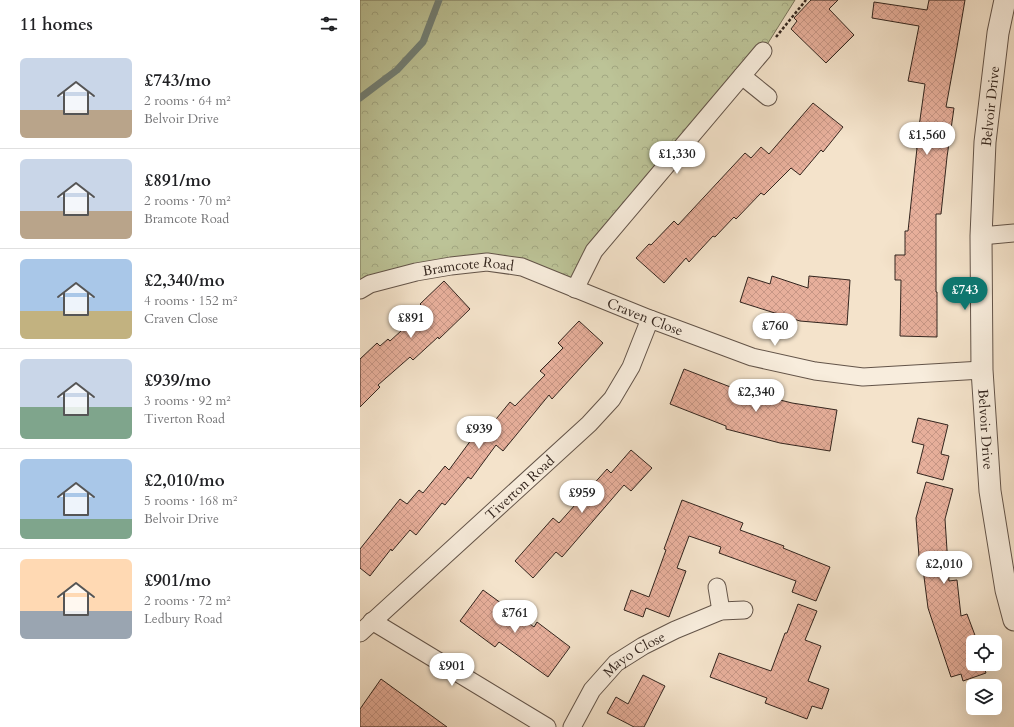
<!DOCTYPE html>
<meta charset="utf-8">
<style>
body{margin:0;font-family:Cardo,serif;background:#f2f2f2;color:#202124;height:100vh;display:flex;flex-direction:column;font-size:15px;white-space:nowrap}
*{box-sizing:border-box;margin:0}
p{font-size:13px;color:#757577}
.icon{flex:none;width:22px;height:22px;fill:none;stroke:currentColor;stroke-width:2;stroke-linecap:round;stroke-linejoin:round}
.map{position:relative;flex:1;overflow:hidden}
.sheet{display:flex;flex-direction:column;background:#fff;width:360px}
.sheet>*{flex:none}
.buttons{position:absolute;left:606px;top:635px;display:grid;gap:8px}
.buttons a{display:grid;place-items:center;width:36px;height:36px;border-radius:6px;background:#fff;box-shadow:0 4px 16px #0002;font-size:20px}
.price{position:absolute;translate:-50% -34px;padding:0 9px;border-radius:14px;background:#fff;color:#222;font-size:13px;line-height:26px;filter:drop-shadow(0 1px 2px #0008)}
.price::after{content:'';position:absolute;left:50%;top:24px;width:12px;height:9px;margin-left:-6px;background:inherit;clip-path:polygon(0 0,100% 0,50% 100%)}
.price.selected{background:#0f766e;color:#fff}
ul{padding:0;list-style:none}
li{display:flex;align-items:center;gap:12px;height:100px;padding:0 20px}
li+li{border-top:1px solid #e0e0e0}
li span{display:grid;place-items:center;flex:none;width:112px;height:80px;border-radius:6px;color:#555}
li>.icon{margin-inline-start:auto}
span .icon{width:48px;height:48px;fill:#fffc;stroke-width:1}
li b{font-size:17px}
h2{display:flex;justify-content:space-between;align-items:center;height:48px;padding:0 20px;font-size:17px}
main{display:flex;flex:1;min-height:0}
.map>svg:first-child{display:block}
</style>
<main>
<section class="sheet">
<h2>11 homes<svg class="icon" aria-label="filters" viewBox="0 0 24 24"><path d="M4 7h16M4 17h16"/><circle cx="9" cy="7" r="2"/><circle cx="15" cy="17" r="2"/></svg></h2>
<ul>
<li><span style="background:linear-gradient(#c9d6e8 65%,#b9a48a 0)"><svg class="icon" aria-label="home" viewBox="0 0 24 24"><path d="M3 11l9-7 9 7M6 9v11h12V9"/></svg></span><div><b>£743/mo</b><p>2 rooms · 64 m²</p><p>Belvoir Drive</p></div></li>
<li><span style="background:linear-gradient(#c9d6e8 65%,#b9a48a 0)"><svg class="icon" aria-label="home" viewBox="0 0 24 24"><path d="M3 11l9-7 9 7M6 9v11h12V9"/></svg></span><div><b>£891/mo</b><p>2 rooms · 70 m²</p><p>Bramcote Road</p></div></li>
<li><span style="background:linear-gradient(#a9c7e8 65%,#c2b280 0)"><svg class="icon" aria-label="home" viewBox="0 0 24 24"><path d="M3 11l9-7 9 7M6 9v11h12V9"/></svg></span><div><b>£2,340/mo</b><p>4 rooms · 152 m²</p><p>Craven Close</p></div></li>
<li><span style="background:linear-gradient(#c9d6e8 60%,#7fa58c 0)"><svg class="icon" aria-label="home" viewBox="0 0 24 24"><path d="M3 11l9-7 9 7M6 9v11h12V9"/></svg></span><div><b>£939/mo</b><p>3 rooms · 92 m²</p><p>Tiverton Road</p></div></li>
<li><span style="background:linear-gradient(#a9c7e8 75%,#7fa58c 0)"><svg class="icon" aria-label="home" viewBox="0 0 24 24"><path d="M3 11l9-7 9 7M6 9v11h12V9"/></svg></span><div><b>£2,010/mo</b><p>5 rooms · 168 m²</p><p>Belvoir Drive</p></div></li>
<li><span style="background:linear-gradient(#ffd9b3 65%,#9aa5b1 0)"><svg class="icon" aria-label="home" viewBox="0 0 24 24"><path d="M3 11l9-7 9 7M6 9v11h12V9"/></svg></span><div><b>£901/mo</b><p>2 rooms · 72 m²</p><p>Ledbury Road</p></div></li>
</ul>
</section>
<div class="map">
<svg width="654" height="727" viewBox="0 0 654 727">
<defs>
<pattern id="forest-crowns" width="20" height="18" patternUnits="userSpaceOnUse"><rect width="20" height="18" fill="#bcc397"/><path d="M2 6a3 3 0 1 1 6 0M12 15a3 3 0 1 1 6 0" fill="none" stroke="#a2a782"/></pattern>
<pattern id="building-cross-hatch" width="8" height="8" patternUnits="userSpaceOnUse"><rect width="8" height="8" fill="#e7af9b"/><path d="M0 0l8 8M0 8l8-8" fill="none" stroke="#c79685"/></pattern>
</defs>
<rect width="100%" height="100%" fill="#f4e3cb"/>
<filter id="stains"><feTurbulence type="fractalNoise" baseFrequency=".005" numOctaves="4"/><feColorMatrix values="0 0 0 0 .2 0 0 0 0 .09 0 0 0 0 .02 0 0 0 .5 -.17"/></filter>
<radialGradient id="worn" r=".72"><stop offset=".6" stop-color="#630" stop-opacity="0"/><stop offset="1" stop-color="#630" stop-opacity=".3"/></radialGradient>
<path fill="url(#forest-crowns)" stroke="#78745a" d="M 0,0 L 435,0 L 403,51 L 215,289 L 162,267 L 73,269 L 0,290 Z"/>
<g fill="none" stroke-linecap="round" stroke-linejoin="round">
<path stroke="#728178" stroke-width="7" d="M 0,98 L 37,70 L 63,42 L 79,0"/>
</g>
<path fill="url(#building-cross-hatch)" stroke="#33251e" d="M 451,0 L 478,0 L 469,9 L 494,35 L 466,63 L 431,29 L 437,21 L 434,18 Z
M 569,0 L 605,0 L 597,47 L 586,107 L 594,108 L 587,157 L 581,214 L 576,214 L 576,292 L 577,292 L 577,337 L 540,336 L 541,280 L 535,280 L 535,255 L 545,255 L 545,231 L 548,231 L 557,148 L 556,148 L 565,84 L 548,81 L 559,26 L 512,18 L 514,2 L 567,10 Z
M 453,103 L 483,127 L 463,152 L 461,150 L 440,175 L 431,168 L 404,195 L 401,193 L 376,219 L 374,217 L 355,237 L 353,236 L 329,262 L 326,258 L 304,283 L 276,258 L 289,244 L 291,245 L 314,221 L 318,225 L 385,153 L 391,158 L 401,147 L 409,154 Z
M 412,276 L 448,288 L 449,276 L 490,280 L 487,325 L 440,321 L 380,302 L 388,277 L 410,284 Z
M 84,281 L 110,309 L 79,339 L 78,337 L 53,360 L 50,357 L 18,385 L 20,387 L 0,407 L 0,359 L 17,343 L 20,346 L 28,339 L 30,341 L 65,309 L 60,304 Z
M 219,321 L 243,343 L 192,399 L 189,395 L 143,451 L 136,445 L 111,479 L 108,477 L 85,505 L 82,503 L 56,535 L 50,530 L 32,551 L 31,549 L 10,576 L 0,568 L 0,549 L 40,499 L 47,504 L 59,490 L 63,493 L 85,466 L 89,470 L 114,436 L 119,440 L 150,402 L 155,406 L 185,375 L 180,371 L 203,348 L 198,343 Z
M 324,369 L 373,388 L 432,403 L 477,410 L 470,451 L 420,443 L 366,429 L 366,426 L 310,404 Z
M 558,418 L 588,425 L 581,454 L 589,456 L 583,480 L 557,473 L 564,445 L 552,442 Z
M 271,450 L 292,468 L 271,491 L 264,485 L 202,557 L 196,552 L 173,578 L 155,561 L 193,518 L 199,523 L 247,469 L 251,473 Z
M 566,482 L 593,489 L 585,519 L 589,581 L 597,580 L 601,616 L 607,614 L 616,638 L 614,638 L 616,642 L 613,642 L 613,664 L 623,664 L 626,673 L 603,681 L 601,674 L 591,677 L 568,608 L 563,569 L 560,569 L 556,518 Z
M 322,500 L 383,523 L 380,530 L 424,546 L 423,548 L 470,567 L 456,601 L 432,592 L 436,581 L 359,553 L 361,547 L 329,536 L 317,568 L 326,571 L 309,617 L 286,608 L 283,617 L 264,610 L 271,590 L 289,597 L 306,550 L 304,549 Z
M 123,590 L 174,627 L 177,622 L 210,647 L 188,677 L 139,642 L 135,647 L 100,621 Z
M 438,604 L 457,611 L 445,640 L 461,646 L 448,681 L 469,689 L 462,709 L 452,706 L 447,719 L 405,703 L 407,698 L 350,677 L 359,653 L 411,671 L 425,633 L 427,633 Z
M 283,675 L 305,686 L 284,727 L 274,727 L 247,713 L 256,697 L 268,704 Z
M 21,679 L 87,727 L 0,727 L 0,709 Z"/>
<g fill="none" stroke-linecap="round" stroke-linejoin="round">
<defs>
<g id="minor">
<path d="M 382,76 L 408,97"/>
<path d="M 621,236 L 654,233"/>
<path d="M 215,289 L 234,251 L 403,51"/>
<path id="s1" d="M 0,290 L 10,284 L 56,272 L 91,266 L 127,262 L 162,267 L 290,319 L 392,357 L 455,371 L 503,377 L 622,370"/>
<path d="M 357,587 L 361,611"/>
<path d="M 12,621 L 187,727"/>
<path id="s2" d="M 0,633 L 229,424 L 252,399 L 271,367 L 290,319"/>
<path id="s3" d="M 212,727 L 232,690 L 256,663 L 283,646 L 315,630 L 361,611 L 384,610"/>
</g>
<g id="tertiary">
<path id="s4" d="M 645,0 L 638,33 L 625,142 L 621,236 L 622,370 L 630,491 L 646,590 L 654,620"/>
</g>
</defs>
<use href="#minor" stroke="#635449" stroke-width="19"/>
<use href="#tertiary" stroke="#635449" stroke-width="23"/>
<path stroke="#33251e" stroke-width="2.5" stroke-dasharray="3 2" stroke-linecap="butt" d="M 416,37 L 446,0"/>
<use href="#minor" stroke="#f8eddd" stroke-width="17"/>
<use href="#tertiary" stroke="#f8eddd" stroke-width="21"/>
</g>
<g text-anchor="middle" stroke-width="3" stroke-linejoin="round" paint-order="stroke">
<g font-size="14" fill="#33251e" stroke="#f8eddd">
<text transform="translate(630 106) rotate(-84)" y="5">Belvoir Drive</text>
<text dy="5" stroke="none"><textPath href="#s1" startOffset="112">Bramcote Road</textPath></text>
<text dy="5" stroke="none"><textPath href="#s1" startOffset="299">Craven Close</textPath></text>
<text dy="5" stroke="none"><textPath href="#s4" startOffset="431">Belvoir Drive</textPath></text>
<text dy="5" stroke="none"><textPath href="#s2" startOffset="216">Tiverton Road</textPath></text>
<text dy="5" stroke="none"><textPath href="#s3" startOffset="98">Mayo Close</textPath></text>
</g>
</g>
<rect width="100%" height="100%" filter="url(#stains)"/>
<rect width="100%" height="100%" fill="url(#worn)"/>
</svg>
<div class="buttons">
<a><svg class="icon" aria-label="locate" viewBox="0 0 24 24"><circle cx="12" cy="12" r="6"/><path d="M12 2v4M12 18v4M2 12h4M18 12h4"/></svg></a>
<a><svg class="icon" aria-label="layers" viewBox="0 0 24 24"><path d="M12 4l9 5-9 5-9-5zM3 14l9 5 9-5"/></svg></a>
</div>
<b class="price" style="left:567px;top:156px">£1,560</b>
<b class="price" style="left:317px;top:175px">£1,330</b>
<b class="price selected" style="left:605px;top:311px">£743</b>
<b class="price" style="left:51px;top:339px">£891</b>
<b class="price" style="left:415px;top:347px">£760</b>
<b class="price" style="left:396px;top:413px">£2,340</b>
<b class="price" style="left:119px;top:450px">£939</b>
<b class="price" style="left:222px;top:514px">£959</b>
<b class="price" style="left:584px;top:585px">£2,010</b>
<b class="price" style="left:155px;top:634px">£761</b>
<b class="price" style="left:92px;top:687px">£901</b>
</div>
</main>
